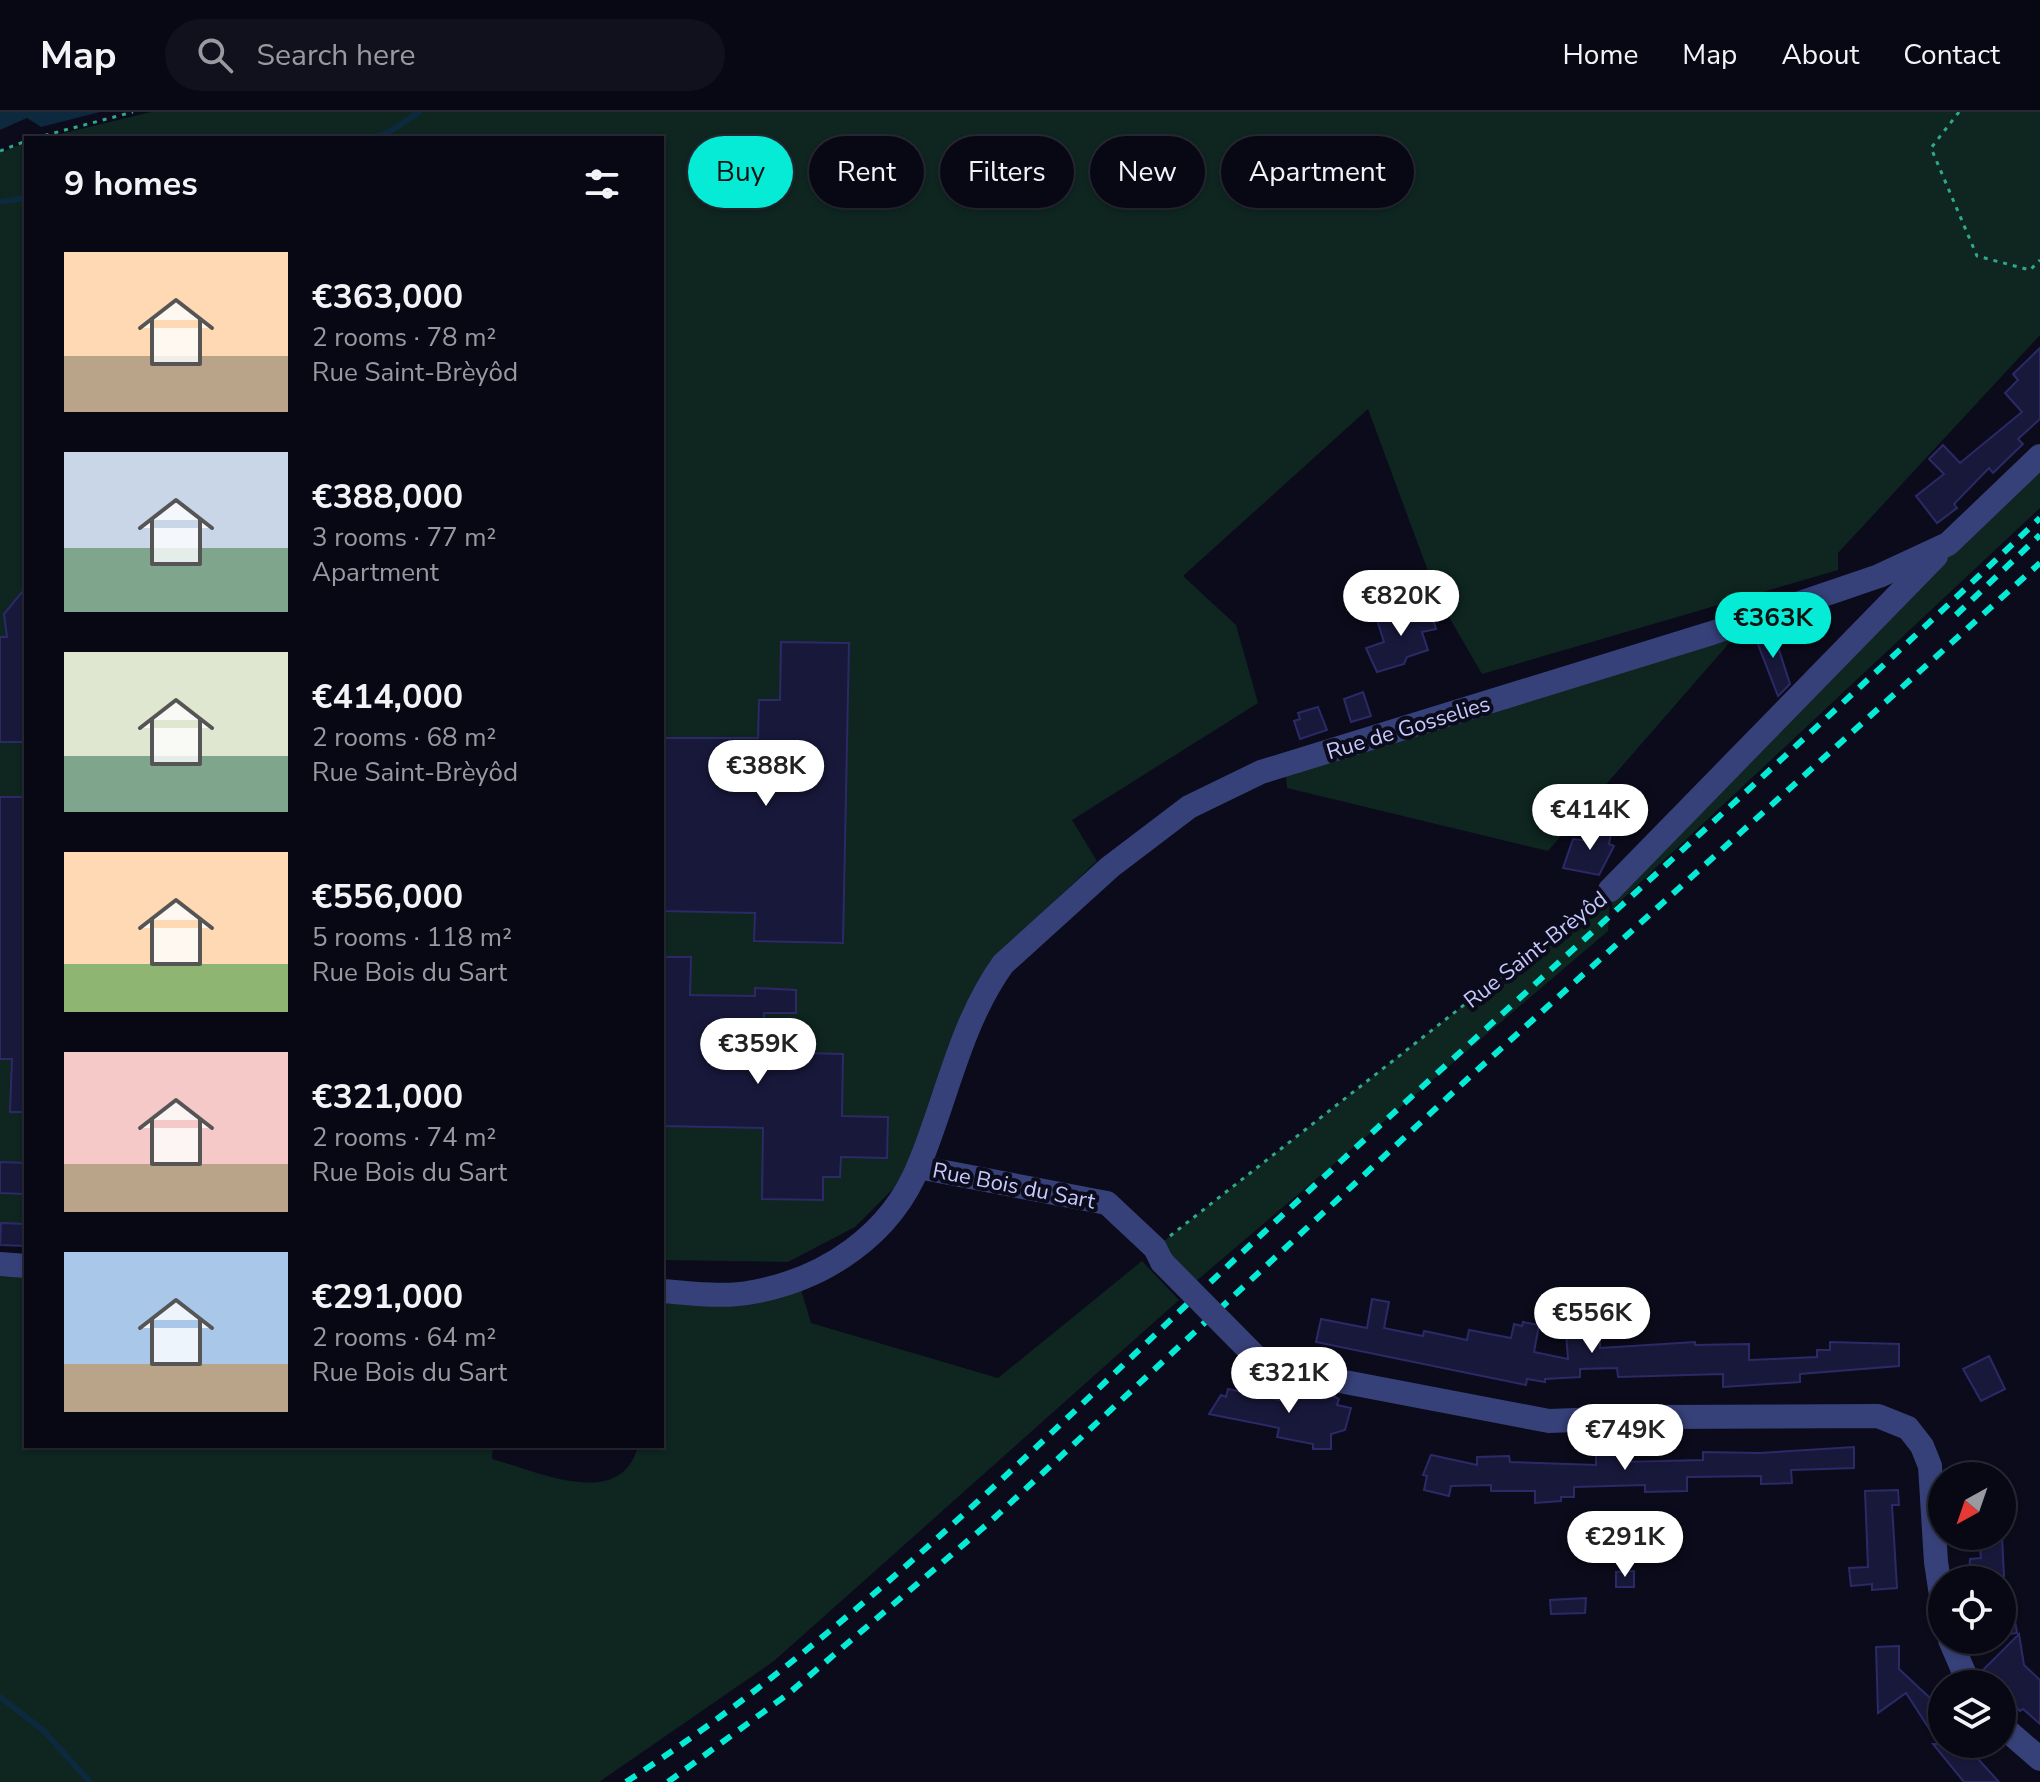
<!DOCTYPE html>
<meta charset="utf-8">
<style>
body{margin:0;font-family:"Nunito Sans",sans-serif;background:#11111d;color:#f1f3f6;height:100vh;display:flex;flex-direction:column;font-size:30px;white-space:nowrap}
*{box-sizing:border-box;margin:0}
p{font-size:26px;color:#989aa0}
.icon{flex:none;width:44px;height:44px;fill:none;stroke:currentColor;stroke-width:2;stroke-linecap:round;stroke-linejoin:round}
.map{position:relative;flex:1;overflow:hidden}
.details{position:absolute;left:24px;top:24px;width:640px;height:1312px;display:flex;flex-direction:column;background:#080814;border-radius:0px;box-shadow:0 2px 6px #0004,0 0 0 2px #292934}
.details>*{flex:none}
.banner{position:absolute;left:688px;top:24px;width:760px;height:72px;display:flex;gap:16px}
.needle{width:52px;rotate:220deg}
.fabs{position:absolute;left:1928px;top:1350px;display:grid;gap:16px}
.fabs a{display:grid;place-items:center;width:88px;height:88px;border-radius:50%;background:#080814;box-shadow:0 2px 6px #0004,0 0 0 2px #292934;font-size:40px}
.price{position:absolute;translate:-50% -68px;padding:0 18px;border-radius:28px;background:#fff;color:#222;font-size:26px;line-height:52px;filter:drop-shadow(0 2px 4px #0008)}
.price::after{content:'';position:absolute;left:50%;top:48px;width:24px;height:18px;margin-left:-12px;background:inherit;clip-path:polygon(0 0,100% 0,50% 100%)}
.price.on{background:#05ebd6;color:#111}
ul{padding:0;list-style:none}
li{display:flex;align-items:center;gap:24px;height:200px;padding:0 40px}
li span{display:grid;place-items:center;flex:none;width:224px;height:160px;border-radius:0px;color:#555}
li>.icon{margin-inline-start:auto}
span .icon{width:96px;height:96px;fill:#fffc;stroke-width:1}
li b{font-size:34px}
h2{display:flex;justify-content:space-between;align-items:center;height:96px;padding:0 40px;font-size:34px}
.tag{padding:0 28px;border-radius:36px;background:#080814;box-shadow:0 2px 6px #0004,0 0 0 2px #292934;font-size:28px;line-height:72px}
.tag.on{background:#05ebd6;color:#111}
header{display:flex;align-items:center;gap:48px;box-sizing:border-box;height:112px;padding:0 40px;background:#080814;border-bottom:2px solid #292934}
header strong{font-size:38px}
nav{display:flex;gap:44px;margin-inline-start:auto;font-size:28px}
.search{width:560px;height:72px;background:#11111d;display:flex;align-items:center;gap:20px;box-sizing:border-box;padding:0 28px;border-radius:44px;color:#989aa0;font-size:30px}
.map>svg:first-child{display:block}
</style>
<header>
<strong>Map</strong>
<div class="search"><svg class="icon" aria-label="search" viewBox="0 0 24 24"><circle cx="10" cy="10" r="6"/><path d="M15 15l6 6"/></svg>Search here</div>
<nav><a>Home</a><a>Map</a><a>About</a><a>Contact</a></nav>
</header>
<div class="map">
<svg width="2040" height="1670" viewBox="0 0 2040 1670">
<rect width="100%" height="100%" fill="#0b0b1b"/>
<path fill="#0e2520" d="M 151,0 L 2040,0 L 2040,223 L 1838,441 L 1838,458 L 1482,562 L 1438,486 L 1368,297 L 1183,464 L 1236,513 L 1258,591 L 1072,708 L 1097,749 L 990,850 L 963,910 L 908,1062 L 855,1115 L 788,1150 L 662,1148 L 662,26 L 43,26 Z
M 26,30 L 26,1132 L 0,1129 L 0,41 Z
M 2040,354 L 2040,396 L 1613,796 L 1610,784 L 1608,819 L 1188,1176 L 1155,1136 L 1610,778 Z
M 1738,521 L 1548,739 L 1287,676 L 1285,652 Z
M 1142,1149 L 1179,1188 L 774,1549 L 599,1670 L 0,1670 L 0,1155 L 26,1157 L 26,1334 L 493,1334 L 492,1347 C 537,1359 621,1400 638,1334 L 662,1334 L 662,1190 L 800,1174 L 811,1211 L 998,1266 Z"/>
<path fill="#0c293e" d="M 0,0 L 100,0 L 41,15 L 27,6 L 0,18 Z"/>
<g fill="none" stroke-linecap="round" stroke-linejoin="round">
<path stroke="#0c293e" stroke-width="6" d="M 373,26 L 391,19 L 419,0
M 0,90 L 26,86
M 0,1585 L 43,1618 L 90,1670"/>
</g>
<path fill="#18183b" stroke="#2b2a67" stroke-width="2" d="M 2040,236 L 2040,307 L 2018,327 L 2023,332 L 1993,361 L 1989,356 L 1954,392 L 1957,396 L 1937,411 L 1916,384 L 1944,362 L 1929,347 L 1943,333 L 1960,351 L 2022,300 L 2005,281 L 2018,268 L 2013,262 Z
M 26,475 L 26,630 L 0,630 L 0,525 L 7,525 L 4,502 Z
M 1430,496 L 1436,517 L 1422,520 L 1428,538 L 1407,545 L 1404,552 L 1377,560 L 1366,536 L 1384,530 L 1376,505 L 1392,500 L 1394,506 Z
M 1772,516 L 1790,572 L 1778,584 L 1754,522 Z
M 781,530 L 849,531 L 843,831 L 754,829 L 755,801 L 662,799 L 662,626 L 758,626 L 759,588 L 780,588 Z
M 1363,580 L 1371,604 L 1351,610 L 1344,587 Z
M 1318,595 L 1327,618 L 1300,627 L 1294,609 L 1300,607 L 1298,601 Z
M 0,685 L 26,685 L 26,1000 L 10,1000 L 12,947 L 0,947 Z
M 1590,715 L 1612,716 L 1609,732 L 1614,734 L 1599,763 L 1563,756 L 1573,727 L 1590,729 Z
M 662,845 L 691,845 L 690,883 L 755,884 L 755,876 L 796,878 L 796,901 L 764,901 L 763,940 L 843,942 L 842,1004 L 888,1005 L 887,1046 L 841,1045 L 840,1065 L 823,1065 L 823,1088 L 762,1087 L 763,1016 L 662,1014 Z
M 0,1050 L 26,1051 L 25,1082 L 0,1081 Z
M 1,1111 L 26,1112 L 26,1134 L 0,1133 Z
M 1372,1187 L 1389,1190 L 1384,1216 L 1423,1224 L 1424,1219 L 1467,1228 L 1469,1218 L 1511,1226 L 1514,1212 L 1522,1214 L 1523,1210 L 1539,1213 L 1534,1240 L 1568,1247 L 1566,1221 L 1600,1220 L 1600,1236 L 1695,1230 L 1695,1233 L 1749,1232 L 1749,1248 L 1817,1245 L 1817,1238 L 1830,1238 L 1830,1230 L 1899,1232 L 1899,1254 L 1800,1262 L 1800,1270 L 1723,1275 L 1723,1262 L 1618,1265 L 1617,1256 L 1580,1257 L 1580,1265 L 1545,1267 L 1545,1270 L 1527,1267 L 1526,1273 L 1316,1230 L 1321,1207 L 1367,1216 Z
M 1989,1244 L 2005,1277 L 1981,1289 L 1963,1257 Z
M 1293,1275 L 1331,1283 L 1339,1287 L 1337,1293 L 1351,1296 L 1345,1318 L 1331,1322 L 1331,1337 L 1313,1337 L 1313,1332 L 1277,1325 L 1279,1316 L 1209,1302 L 1221,1283 L 1226,1285 L 1228,1277 L 1289,1290 Z
M 1854,1335 L 1854,1356 L 1791,1358 L 1792,1371 L 1761,1372 L 1761,1364 L 1687,1365 L 1687,1379 L 1645,1380 L 1645,1373 L 1574,1375 L 1574,1385 L 1561,1385 L 1561,1389 L 1535,1391 L 1535,1379 L 1491,1379 L 1491,1373 L 1451,1374 L 1449,1384 L 1424,1378 L 1427,1364 L 1423,1363 L 1431,1343 L 1477,1353 L 1477,1345 L 1509,1344 L 1510,1350 L 1596,1353 L 1596,1342 L 1621,1342 L 1621,1350 L 1703,1348 L 1703,1340 L 1760,1341 Z
M 1898,1378 L 1899,1393 L 1892,1393 L 1897,1476 L 1872,1478 L 1872,1472 L 1851,1474 L 1849,1456 L 1868,1455 L 1865,1379 Z
M 1979,1424 L 2002,1424 L 2004,1464 L 1969,1465 L 1970,1447 L 1981,1446 Z
M 1634,1459 L 1634,1475 L 1616,1475 L 1616,1460 Z
M 2002,1480 L 2010,1480 L 2017,1521 L 2002,1523 Z
M 1586,1486 L 1585,1501 L 1551,1502 L 1550,1488 Z
M 2019,1522 L 2024,1553 L 2040,1568 L 2040,1612 L 2023,1597 L 2020,1599 L 2004,1583 L 2002,1572 L 1997,1572 L 1983,1558 Z
M 1899,1534 L 1899,1557 L 1930,1586 L 1942,1578 L 1942,1632 L 1995,1632 L 1978,1647 L 1999,1670 L 1964,1670 L 1933,1632 L 1939,1632 L 1906,1581 L 1878,1601 L 1876,1535 Z"/>
<g fill="none" stroke-linecap="round" stroke-linejoin="round">
<path stroke="#2fa98b" stroke-width="3" stroke-dasharray="4 6" stroke-linecap="butt" d="M 1959,0 L 1931,36 L 1977,144 L 2030,158 L 2040,148
M 35,26 L 133,0
M 0,39 L 26,29
M 1170,1124 L 1595,790"/>
<path stroke="#374179" stroke-width="24" d="M 1610,778 L 1936,444
M 918,1055 L 1107,1091 L 1155,1136 L 1162,1150
M 0,1152 L 26,1154
M 662,1179 C 691,1181 724,1186 753,1180 C 825,1167 891,1123 919,1053 C 947,986 960,912 1003,852 L 1110,755 L 1189,695 L 1261,660 L 1712,521 L 1879,464 L 1948,432 L 2040,344
M 1257,1246 L 1298,1261 L 1549,1309 L 1657,1305 L 1878,1304 L 1908,1316 L 1922,1334 L 1930,1354 L 1936,1450 L 1942,1490
M 1950,1528 L 1969,1572
M 2002,1614 L 2040,1647"/>
<path stroke="#05ebd6" stroke-width="6" stroke-dasharray="12 10" stroke-linecap="butt" d="M 1956,503 L 2040,423
M 626,1670 C 861,1517 1057,1312 1261,1123 C 1520,883 1785,649 2040,406
M 668,1670 L 788,1582 L 991,1409 L 1475,960 L 2040,451"/>
<path stroke="#374179" stroke-width="24" d="M 1162,1150 L 1257,1246"/>
</g>
<g text-anchor="middle" stroke-width="8" stroke-linejoin="round" paint-order="stroke">
<g font-size="22" fill="#c6cafe" stroke="#0b0b1b">
<text transform="translate(1408 615) rotate(-17)" y="8">Rue de Gosselies</text>
<text transform="translate(1535 837) rotate(-38)" y="8">Rue Saint-Brèyôd</text>
<text transform="translate(1014 1073) rotate(11)" y="8">Rue Bois du Sart</text>
</g>
</g>
</svg>
<div class="fabs">
<a><svg class="needle" viewBox="-14 -14 28 28"><path d="M0-13l5 13h-10z" fill="#e53935"/><path d="M0 13l5-13h-10z" fill="#989aa0"/></svg></a>
<a><svg class="icon" aria-label="locate" viewBox="0 0 24 24"><circle cx="12" cy="12" r="6"/><path d="M12 2v4M12 18v4M2 12h4M18 12h4"/></svg></a>
<a><svg class="icon" aria-label="layers" viewBox="0 0 24 24"><path d="M12 4l9 5-9 5-9-5zM3 14l9 5 9-5"/></svg></a>
</div>
<b class="price" style="left:1401px;top:526px">€820K</b>
<b class="price on" style="left:1773px;top:548px">€363K</b>
<b class="price" style="left:766px;top:696px">€388K</b>
<b class="price" style="left:1590px;top:740px">€414K</b>
<b class="price" style="left:758px;top:974px">€359K</b>
<b class="price" style="left:1592px;top:1243px">€556K</b>
<b class="price" style="left:1289px;top:1303px">€321K</b>
<b class="price" style="left:1625px;top:1360px">€749K</b>
<b class="price" style="left:1625px;top:1467px">€291K</b>
<div class="banner">
<a class="tag on">Buy</a>
<a class="tag">Rent</a>
<a class="tag">Filters</a>
<a class="tag">New</a>
<a class="tag">Apartment</a>
</div>
<section class="details">
<h2>9 homes<svg class="icon" aria-label="filters" viewBox="0 0 24 24"><path d="M4 7h16M4 17h16"/><circle cx="9" cy="7" r="2"/><circle cx="15" cy="17" r="2"/></svg></h2>
<ul>
<li><span style="background:linear-gradient(#ffd9b3 65%,#b9a48a 0)"><svg class="icon" aria-label="home" viewBox="0 0 24 24"><path d="M3 11l9-7 9 7M6 9v11h12V9"/></svg></span><div><b>€363,000</b><p>2 rooms · 78 m²</p><p>Rue Saint-Brèyôd</p></div></li>
<li><span style="background:linear-gradient(#c9d6e8 60%,#7fa58c 0)"><svg class="icon" aria-label="home" viewBox="0 0 24 24"><path d="M3 11l9-7 9 7M6 9v11h12V9"/></svg></span><div><b>€388,000</b><p>3 rooms · 77 m²</p><p>Apartment</p></div></li>
<li><span style="background:linear-gradient(#dfe7d0 65%,#7fa58c 0)"><svg class="icon" aria-label="home" viewBox="0 0 24 24"><path d="M3 11l9-7 9 7M6 9v11h12V9"/></svg></span><div><b>€414,000</b><p>2 rooms · 68 m²</p><p>Rue Saint-Brèyôd</p></div></li>
<li><span style="background:linear-gradient(#ffd9b3 70%,#8fb573 0)"><svg class="icon" aria-label="home" viewBox="0 0 24 24"><path d="M3 11l9-7 9 7M6 9v11h12V9"/></svg></span><div><b>€556,000</b><p>5 rooms · 118 m²</p><p>Rue Bois du Sart</p></div></li>
<li><span style="background:linear-gradient(#f6c9c9 70%,#b9a48a 0)"><svg class="icon" aria-label="home" viewBox="0 0 24 24"><path d="M3 11l9-7 9 7M6 9v11h12V9"/></svg></span><div><b>€321,000</b><p>2 rooms · 74 m²</p><p>Rue Bois du Sart</p></div></li>
<li><span style="background:linear-gradient(#a9c7e8 70%,#b9a48a 0)"><svg class="icon" aria-label="home" viewBox="0 0 24 24"><path d="M3 11l9-7 9 7M6 9v11h12V9"/></svg></span><div><b>€291,000</b><p>2 rooms · 64 m²</p><p>Rue Bois du Sart</p></div></li>
</ul>
</section>
</div>
